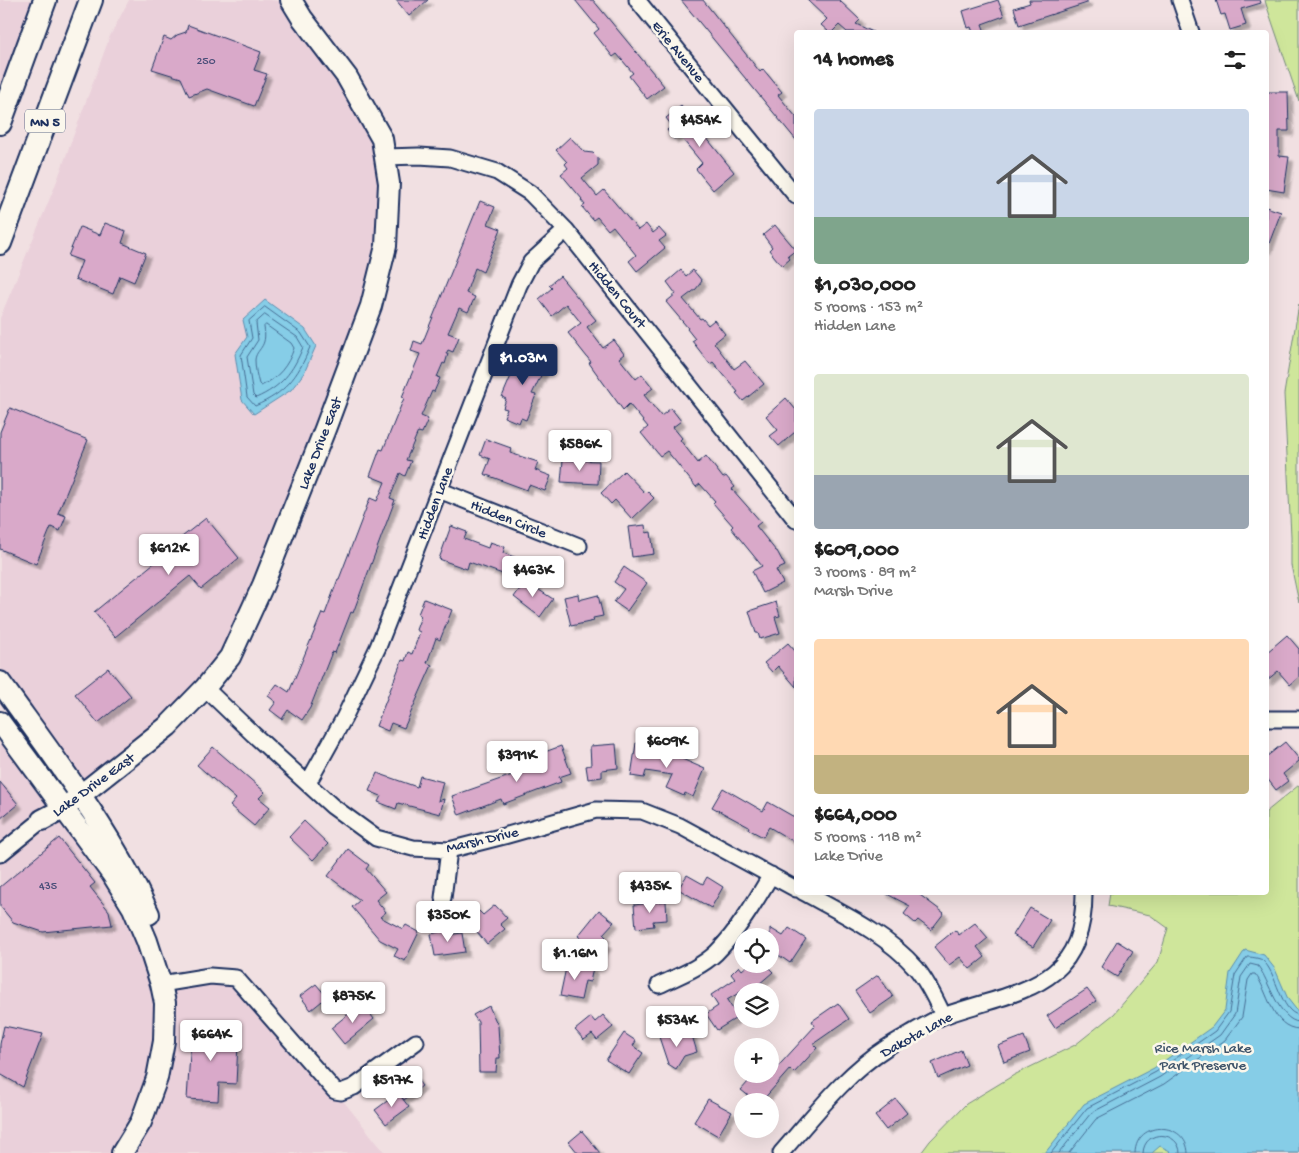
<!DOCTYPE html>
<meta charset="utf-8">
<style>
body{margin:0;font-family:"Gochi Hand",sans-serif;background:#f2f2f2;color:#222;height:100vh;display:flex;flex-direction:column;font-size:19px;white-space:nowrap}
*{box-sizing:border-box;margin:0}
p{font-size:16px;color:#767676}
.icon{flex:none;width:28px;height:28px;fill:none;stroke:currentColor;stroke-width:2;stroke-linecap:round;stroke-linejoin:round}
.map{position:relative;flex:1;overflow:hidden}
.side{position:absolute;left:794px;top:30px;width:475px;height:865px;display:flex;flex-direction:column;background:#fff;border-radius:5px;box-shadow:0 5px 20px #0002}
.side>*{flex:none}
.fabs{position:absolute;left:734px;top:928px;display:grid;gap:10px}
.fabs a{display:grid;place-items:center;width:45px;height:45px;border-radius:50%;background:#fff;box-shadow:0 5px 20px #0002;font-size:25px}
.price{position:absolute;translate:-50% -42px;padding:0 11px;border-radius:5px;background:#fff;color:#222;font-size:16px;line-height:32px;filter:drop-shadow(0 1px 2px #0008)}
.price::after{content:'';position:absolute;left:50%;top:30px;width:15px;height:11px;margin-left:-8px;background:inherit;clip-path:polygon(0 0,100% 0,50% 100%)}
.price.on{background:#1b2f5e;color:#fff}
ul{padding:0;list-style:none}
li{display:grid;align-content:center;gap:10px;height:265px;padding:0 20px}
li span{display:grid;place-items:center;height:155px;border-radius:5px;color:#555}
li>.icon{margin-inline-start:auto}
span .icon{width:90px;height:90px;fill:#fffc;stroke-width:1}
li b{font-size:21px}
h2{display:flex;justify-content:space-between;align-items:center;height:60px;padding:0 20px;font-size:21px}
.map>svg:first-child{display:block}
</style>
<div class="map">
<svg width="1299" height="1153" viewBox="0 0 1299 1153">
<defs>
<filter id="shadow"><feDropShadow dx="4.5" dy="4.5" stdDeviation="1" flood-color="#0004"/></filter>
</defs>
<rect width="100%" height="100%" fill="#f1e0e2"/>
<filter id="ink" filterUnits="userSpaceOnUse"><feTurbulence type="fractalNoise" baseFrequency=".02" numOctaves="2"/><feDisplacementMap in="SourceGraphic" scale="10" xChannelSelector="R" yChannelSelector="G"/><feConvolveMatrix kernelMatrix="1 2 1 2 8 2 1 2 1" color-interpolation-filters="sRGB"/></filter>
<g filter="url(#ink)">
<path fill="#ead0da" d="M 0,0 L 45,0 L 0,119 Z
M 129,0 L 270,0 L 293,3 L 382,142 L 387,240 L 271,565 L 194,700 L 80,796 L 0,682 L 0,318 L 55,186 L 110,36 Z
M 0,722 L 124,893 L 161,983 L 242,984 L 333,1088 L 385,1153 L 0,1153 Z"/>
<path fill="#cfe69b" stroke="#758a7c" d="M 1265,0 L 1299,0 L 1299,101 L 1266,4 Z
M 1299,304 L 1299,603 L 1291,565 L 1291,536 L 1284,394 Z
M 1299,785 L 1299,1153 L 921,1153 L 930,1141 L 966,1104 L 1014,1075 L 1075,1045 L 1114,1014 L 1158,962 L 1168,928 L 1150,915 L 1108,906 L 1110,893 L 1266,892 L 1266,812 Z"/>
<path fill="#86cde7" stroke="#5b8eb0" d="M 265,300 L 305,329 L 316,346 L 304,373 L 291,390 L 254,414 L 242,400 L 235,354 L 247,337 L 243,320 Z
M 1245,950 L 1264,955 L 1275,969 L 1288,999 L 1299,1013 L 1299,1153 L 1168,1153 L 1170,1151 L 1160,1146 L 1152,1153 L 1045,1153 L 1084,1104 L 1154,1068 L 1212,1027 L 1225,1010 L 1230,973 Z"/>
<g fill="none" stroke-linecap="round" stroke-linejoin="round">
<path stroke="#466e95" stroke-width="1" d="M 265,307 L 301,333 L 310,347 C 298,377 285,393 255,406 L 247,397 L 241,355 L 252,338 L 249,321 Z
M 265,315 L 297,337 L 303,347 C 293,372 281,387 256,398 L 253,395 L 247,357 L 258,340 L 256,323 Z
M 266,325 L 291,343 L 294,348 C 288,366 278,378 261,386 L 259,384 C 257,377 255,368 255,360 C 256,348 268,349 264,327 Z
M 1051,1153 L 1087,1108 L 1156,1072 L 1215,1031 L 1229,1012 L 1235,975 L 1247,957 C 1251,957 1259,958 1262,960 C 1277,971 1280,1013 1299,1015
M 1059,1153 L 1091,1113 L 1160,1077 L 1220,1035 L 1235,1014 L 1241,977 L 1250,964 L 1258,966 C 1269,980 1279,1021 1299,1022
M 1069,1153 L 1096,1119 L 1164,1084 L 1225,1040 L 1242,1017 L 1248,980 L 1252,974 L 1255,974 C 1269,991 1271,1028 1299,1029
M 1135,1153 C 1136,1119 1187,1121 1188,1153
M 1143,1153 C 1144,1128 1180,1131 1180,1153"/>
</g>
<path fill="#d9a9c9" stroke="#1b2f5e" filter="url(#shadow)" d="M 396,0 L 428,0 L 409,16 Z
M 575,0 L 593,0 L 664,86 L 647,99 L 629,76 L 633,73 L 617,54 L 613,57 L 594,33 L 599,29 Z
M 681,0 L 703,0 L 760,72 L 763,69 L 782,92 L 778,95 L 796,117 L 796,140 Z
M 807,0 L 839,0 L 860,20 L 856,24 L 873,32 L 847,32 L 839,25 L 832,32 L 829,32 L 821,25 L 827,19 Z
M 998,0 L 1004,16 L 982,24 L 985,32 L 973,32 L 971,27 L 968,28 L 963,11 Z
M 1029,0 L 1087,0 L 1087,3 L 1019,25 L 1014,8 L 1030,3 Z
M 1216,0 L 1260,0 L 1261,3 L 1241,9 L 1246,25 L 1230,30 L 1225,14 L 1221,15 Z
M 188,25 L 261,52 L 254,70 L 267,74 L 254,106 L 207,89 L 189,96 L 181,78 L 152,69 L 164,37 L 171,40 L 177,35 L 186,32 Z
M 1266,92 L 1288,92 L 1289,131 L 1279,131 L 1279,156 L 1289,157 L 1284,192 L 1266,189 Z
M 681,106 L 734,172 L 713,190 L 696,169 L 702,163 L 679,135 L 674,139 L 667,130 L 672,126 L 666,118 Z
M 570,137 L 584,152 L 593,153 L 598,158 L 598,165 L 582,178 L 597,196 L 604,190 L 638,230 L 646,224 L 653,233 L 659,228 L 666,236 L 659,241 L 665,248 L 637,271 L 629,261 L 636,255 L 613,226 L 608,230 L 597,217 L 593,220 L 582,207 L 585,205 L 581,200 L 582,199 L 561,174 L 568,168 L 565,164 L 567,162 L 556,150 Z
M 480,201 L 495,207 L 488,224 L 501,229 L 483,272 L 475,268 L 466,293 L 475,297 L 468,312 L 459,308 L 448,333 L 459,337 L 453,352 L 448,350 L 446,354 L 448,354 L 445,364 L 443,363 L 437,377 L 440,378 L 434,392 L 432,391 L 421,416 L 428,419 L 422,433 L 418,432 L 406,460 L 411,461 L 405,476 L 400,473 L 390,498 L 395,500 L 353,613 L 351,612 L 335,653 L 332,652 L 310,708 L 302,720 L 288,710 L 282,719 L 270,710 L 276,702 L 268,696 L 277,684 L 289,692 L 322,613 L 325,614 L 338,579 L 339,579 L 370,498 L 377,501 L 385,482 L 370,476 L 380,449 L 383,450 L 404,398 L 402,397 L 420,354 L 411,351 L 414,341 L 422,344 Z
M 1266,207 L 1281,212 L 1267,249 L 1266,249 Z
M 105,223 L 126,231 L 122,243 L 146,253 L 134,282 L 120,276 L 113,294 L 75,279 L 82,261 L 68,256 L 80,227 L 100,235 Z
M 775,225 L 796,250 L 788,256 L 790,259 L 782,266 L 769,250 L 772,247 L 763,235 Z
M 681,270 L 686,276 L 693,270 L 702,281 L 696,289 L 683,299 L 700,319 L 702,318 L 708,325 L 714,320 L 725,334 L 714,343 L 734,369 L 745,361 L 764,384 L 743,401 L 736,393 L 738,392 L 713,362 L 710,364 L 692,341 L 695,339 L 687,329 L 688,328 L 666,302 L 676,294 L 667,282 Z
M 560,276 L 596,320 L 587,327 L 603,348 L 614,340 L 624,354 L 619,358 L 636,379 L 642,374 L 653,388 L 644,395 L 661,416 L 671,408 L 681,421 L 673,427 L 682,438 L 680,440 L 698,463 L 706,456 L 723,478 L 726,476 L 735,487 L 732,489 L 761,522 L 756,526 L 776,551 L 777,551 L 785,566 L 776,570 L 783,583 L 763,593 L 752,571 L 762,566 L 731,528 L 733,526 L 713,503 L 715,501 L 700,484 L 696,487 L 667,451 L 660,456 L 641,433 L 648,427 L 629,404 L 623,410 L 589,363 L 591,362 L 568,333 L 581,323 L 566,304 L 552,316 L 539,299 L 552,288 L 549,285 Z
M 522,350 L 548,361 L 532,394 L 536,395 L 526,420 L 521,418 L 519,423 L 504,417 L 507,409 L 503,408 L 506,399 L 502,397 Z
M 786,398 L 796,410 L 796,431 L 779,446 L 770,436 L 778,430 L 766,416 Z
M 10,408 L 88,440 L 58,513 L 66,516 L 60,531 L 51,527 L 36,564 L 0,549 L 0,432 Z
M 486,439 L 511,448 L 510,453 L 538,462 L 535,470 L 551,476 L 545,491 L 529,485 L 527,490 L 484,474 L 490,459 L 480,455 Z
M 563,460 L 599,461 L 598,484 L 561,482 Z
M 624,471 L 645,493 L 647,491 L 654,498 L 632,519 L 615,500 L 611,504 L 601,493 Z
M 206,518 L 239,558 L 201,589 L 190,576 L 115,637 L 94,612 L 170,550 L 168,548 Z
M 645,525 L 646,533 L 651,532 L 654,554 L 632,557 L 628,527 Z
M 451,526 L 467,532 L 464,539 L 488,548 L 490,542 L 505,547 L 503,553 L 517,558 L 511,577 L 469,562 L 467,569 L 439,559 Z
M 624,567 L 647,583 L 627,611 L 614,602 L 624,589 L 614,582 Z
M 527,579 L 538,586 L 536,588 L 553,599 L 540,617 L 514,597 Z
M 578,594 L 579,600 L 598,595 L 603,616 L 593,618 L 594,621 L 571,626 L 564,597 Z
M 424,599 L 452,610 L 440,640 L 436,638 L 427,663 L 432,665 L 404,728 L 391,723 L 388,731 L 376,726 L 402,660 L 405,661 L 408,652 L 412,654 L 420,632 L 416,630 L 421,616 L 418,614 Z
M 776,602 L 780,616 L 775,617 L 780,633 L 760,639 L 758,633 L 756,633 L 749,611 Z
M 1287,635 L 1299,649 L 1299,677 L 1290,685 L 1278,671 L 1266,681 L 1266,653 Z
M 788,643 L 796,652 L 796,687 L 778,666 L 772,672 L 764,663 Z
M 108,668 L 131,696 L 98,723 L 75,694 Z
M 1285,742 L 1299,759 L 1299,761 L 1283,774 L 1288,781 L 1276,790 L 1266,777 L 1266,757 Z
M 636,743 L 664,748 L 664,751 L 705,769 L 693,797 L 685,793 L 684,796 L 666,788 L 672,775 L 646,771 L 644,778 L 631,776 Z
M 616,744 L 618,768 L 602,770 L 602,777 L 588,779 L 586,766 L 591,765 L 590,746 Z
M 561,746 L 571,773 L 559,777 L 561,782 L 503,804 L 501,799 L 459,815 L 452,796 L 535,767 L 531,757 Z
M 213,747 L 265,792 L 259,798 L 270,807 L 254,826 L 230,806 L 236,799 L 197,765 Z
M 377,773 L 417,787 L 420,776 L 443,782 L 438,801 L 444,799 L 440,814 L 398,803 L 396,809 L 378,802 L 381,796 L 369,791 Z
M 0,782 L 18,804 L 0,819 Z
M 723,788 L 763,811 L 768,802 L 796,818 L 796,843 L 769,827 L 763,837 L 748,829 L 749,827 L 712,807 Z
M 304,821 L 328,844 L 313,860 L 289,837 Z
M 59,838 L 95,883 L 90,887 L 109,911 L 112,925 L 43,932 L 13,922 L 0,906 L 0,887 Z
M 348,849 L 369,865 L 366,869 L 386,892 L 376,900 L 386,912 L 380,917 L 403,929 L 406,925 L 419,932 L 405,961 L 394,956 L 398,949 L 380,940 L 352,907 L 360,900 L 328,876 Z
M 687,875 L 703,884 L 707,877 L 723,887 L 711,908 L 678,889 Z
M 883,892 L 916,892 L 944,913 L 931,930 L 918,920 L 915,923 L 904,914 L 910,906 Z
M 666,901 L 667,920 L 653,921 L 654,926 L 636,928 L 634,905 Z
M 495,905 L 507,918 L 500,924 L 505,929 L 487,944 L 468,921 L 479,911 L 483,915 Z
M 1030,908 L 1050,920 L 1033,947 L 1013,935 Z
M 599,910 L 614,922 L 603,934 L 606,937 L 602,941 L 607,945 L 596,959 L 585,950 L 589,945 L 578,936 Z
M 975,923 L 988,938 L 977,947 L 985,957 L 970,969 L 960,957 L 949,965 L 934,947 L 955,930 L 959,935 Z
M 770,928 L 783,936 L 789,928 L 806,939 L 790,963 L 770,949 Z
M 446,930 L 447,935 L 462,933 L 465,952 L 435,956 L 431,934 Z
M 1117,941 L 1133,951 L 1117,977 L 1101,967 Z
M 567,963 L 593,968 L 590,982 L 585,981 L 581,1000 L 560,996 Z
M 749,964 L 765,964 L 773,972 L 751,991 L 742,991 L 727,1000 L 738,1017 L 717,1030 L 706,1014 L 718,1006 L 711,995 L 735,979 L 731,974 L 739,966 L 742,970 Z
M 878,975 L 893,997 L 870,1013 L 855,991 Z
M 316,984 L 327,997 L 311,1010 L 300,996 Z
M 1087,989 L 1096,1001 L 1055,1028 L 1047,1016 Z
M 362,1003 L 374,1019 L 344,1044 L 331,1028 Z
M 838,1003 L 849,1019 L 813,1044 L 817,1048 L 794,1073 L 790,1069 L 762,1101 L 755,1101 L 741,1090 L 755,1074 L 771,1074 L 815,1026 L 812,1021 Z
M 489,1006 L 498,1026 L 500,1058 L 497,1058 L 496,1072 L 479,1072 L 478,1022 L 473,1015 Z
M 603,1015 L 613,1027 L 597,1040 L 592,1034 L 584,1040 L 575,1030 L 591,1017 L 595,1022 Z
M 192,1024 L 229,1026 L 228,1042 L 238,1043 L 236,1084 L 219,1083 L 218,1101 L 187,1099 Z
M 4,1026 L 43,1034 L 23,1087 L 0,1074 L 0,1044 Z
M 691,1032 L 697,1052 L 684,1056 L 676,1069 L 668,1064 L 659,1037 L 674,1033 L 675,1038 Z
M 624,1033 L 636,1041 L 633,1046 L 643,1053 L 629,1074 L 606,1060 Z
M 1024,1036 L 1030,1052 L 1004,1062 L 998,1046 Z
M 961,1050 L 967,1065 L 938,1078 L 932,1063 Z
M 412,1073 L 422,1086 L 404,1100 L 394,1087 Z
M 398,1093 L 409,1107 L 386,1124 L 375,1110 Z
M 708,1099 L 732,1112 L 718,1136 L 694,1122 Z
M 896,1099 L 907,1113 L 886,1130 L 875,1116 Z
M 582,1131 L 600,1153 L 578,1153 L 569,1142 Z"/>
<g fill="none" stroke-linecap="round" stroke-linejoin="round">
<defs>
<path id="street" d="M 637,0 L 796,196
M 1180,0 L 1191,32
M 385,157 L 419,156 L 450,158 L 497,172 L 530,193 L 566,230 L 796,520
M 439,490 L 579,546
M 205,688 L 253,734 L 332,806 L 376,838 L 413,848 L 449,850 L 504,836 L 596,810 L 642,811 L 680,826 L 796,889
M 1266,719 L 1299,719
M 308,783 L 344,718 L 378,647 L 519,285 L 531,262 L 566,230
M 0,854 L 42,820
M 803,892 C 843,914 886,934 916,968 C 927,981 936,1000 943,1015
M 443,898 L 449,850
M 161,984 L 210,976 L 236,978 L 335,1091 L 341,1092 L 354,1087 L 416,1042
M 659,985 C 678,976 700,968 716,953 C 738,931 755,902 771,875
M 781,1153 C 814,1116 844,1075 886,1048 C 898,1040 910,1034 922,1027 C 930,1023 938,1017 946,1015 C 1018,990 1085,989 1084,892"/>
<path id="secondary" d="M 0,682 C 53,756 111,830 149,914
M 0,722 L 112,874 L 133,908 L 147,941 L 161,984 L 165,1003 L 164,1041 L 157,1078 L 141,1122 L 122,1153
M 42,820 L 63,809 L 168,726 L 205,688 L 230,657 L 263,585 L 325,429 L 371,306 L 386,246 L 389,183 L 382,139 L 347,77 L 302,18 L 291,0"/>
<path id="primary" d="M 0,123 L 45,0
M 0,243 L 91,0"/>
</defs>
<use href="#street" stroke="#1b2f5e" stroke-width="19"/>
<use href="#secondary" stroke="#1b2f5e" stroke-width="24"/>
<use href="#primary" stroke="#1b2f5e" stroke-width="26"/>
<use href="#street" stroke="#fbf7ec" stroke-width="15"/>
<use href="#secondary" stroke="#fbf7ec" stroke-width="20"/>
<use href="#primary" stroke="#fbf7ec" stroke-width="22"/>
</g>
</g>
<g text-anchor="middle" stroke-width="5" stroke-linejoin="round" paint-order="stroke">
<g font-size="12" fill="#4a4e79">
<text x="206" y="64">250</text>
<text x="48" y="889">435</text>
</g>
<rect fill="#fbf7ec" stroke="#5e6b89" stroke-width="1" x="25" y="109.5" width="40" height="23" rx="4"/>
<g font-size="14" font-weight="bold" fill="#1b2f5e">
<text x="45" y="126">MN 5</text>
</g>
<g font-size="15" fill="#1b2f5e" stroke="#fbf7ec">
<text transform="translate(679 51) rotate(51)" y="5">Erie Avenue</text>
<text transform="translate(618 294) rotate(51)" y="5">Hidden Court</text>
<text transform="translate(319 443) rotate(-69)" y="5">Lake Drive East</text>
<text transform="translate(434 503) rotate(-69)" y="5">Hidden Lane</text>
<text transform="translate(509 518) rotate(22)" y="5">Hidden Circle</text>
<text transform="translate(93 784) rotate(-36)" y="5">Lake Drive East</text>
<text transform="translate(482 839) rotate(-13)" y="5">Marsh Drive</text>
<text transform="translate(916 1034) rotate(-29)" y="5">Dakota Lane</text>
</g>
<g font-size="15" fill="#3f546a" stroke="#fbf7ec">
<text x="1203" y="1052">Rice Marsh Lake<tspan x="1203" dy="17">Park Preserve</tspan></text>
</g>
</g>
</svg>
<div class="fabs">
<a><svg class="icon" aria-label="locate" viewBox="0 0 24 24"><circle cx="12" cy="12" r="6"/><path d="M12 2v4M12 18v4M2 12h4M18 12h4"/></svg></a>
<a><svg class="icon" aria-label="layers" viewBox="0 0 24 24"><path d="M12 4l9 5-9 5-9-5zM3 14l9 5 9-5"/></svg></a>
<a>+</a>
<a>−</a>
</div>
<b class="price" style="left:700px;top:148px">$454K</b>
<b class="price on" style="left:523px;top:386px">$1.03M</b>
<b class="price" style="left:580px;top:472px">$586K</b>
<b class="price" style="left:169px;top:576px">$612K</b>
<b class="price" style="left:533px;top:598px">$463K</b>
<b class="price" style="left:667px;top:769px">$609K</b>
<b class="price" style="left:517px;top:783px">$391K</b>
<b class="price" style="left:650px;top:914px">$435K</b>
<b class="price" style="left:448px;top:943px">$350K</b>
<b class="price" style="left:575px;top:981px">$1.16M</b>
<b class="price" style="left:353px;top:1024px">$875K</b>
<b class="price" style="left:677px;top:1048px">$534K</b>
<b class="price" style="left:211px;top:1062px">$664K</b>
<b class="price" style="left:392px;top:1108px">$517K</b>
<section class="side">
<h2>14 homes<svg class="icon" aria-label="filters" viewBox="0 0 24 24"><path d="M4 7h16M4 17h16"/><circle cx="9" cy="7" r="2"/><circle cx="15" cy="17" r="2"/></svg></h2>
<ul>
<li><span style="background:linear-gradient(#c9d6e8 70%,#7fa58c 0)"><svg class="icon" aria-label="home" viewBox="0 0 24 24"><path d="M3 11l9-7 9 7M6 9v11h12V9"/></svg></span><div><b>$1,030,000</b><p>5 rooms · 153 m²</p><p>Hidden Lane</p></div></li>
<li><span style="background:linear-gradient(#dfe7d0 65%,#9aa5b1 0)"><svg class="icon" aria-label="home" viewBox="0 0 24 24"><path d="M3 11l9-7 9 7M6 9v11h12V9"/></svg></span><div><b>$609,000</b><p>3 rooms · 89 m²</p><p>Marsh Drive</p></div></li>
<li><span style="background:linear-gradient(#ffd9b3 75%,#c2b280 0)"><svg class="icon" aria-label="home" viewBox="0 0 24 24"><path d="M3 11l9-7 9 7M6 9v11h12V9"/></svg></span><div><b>$664,000</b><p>5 rooms · 118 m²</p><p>Lake Drive</p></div></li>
</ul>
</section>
</div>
